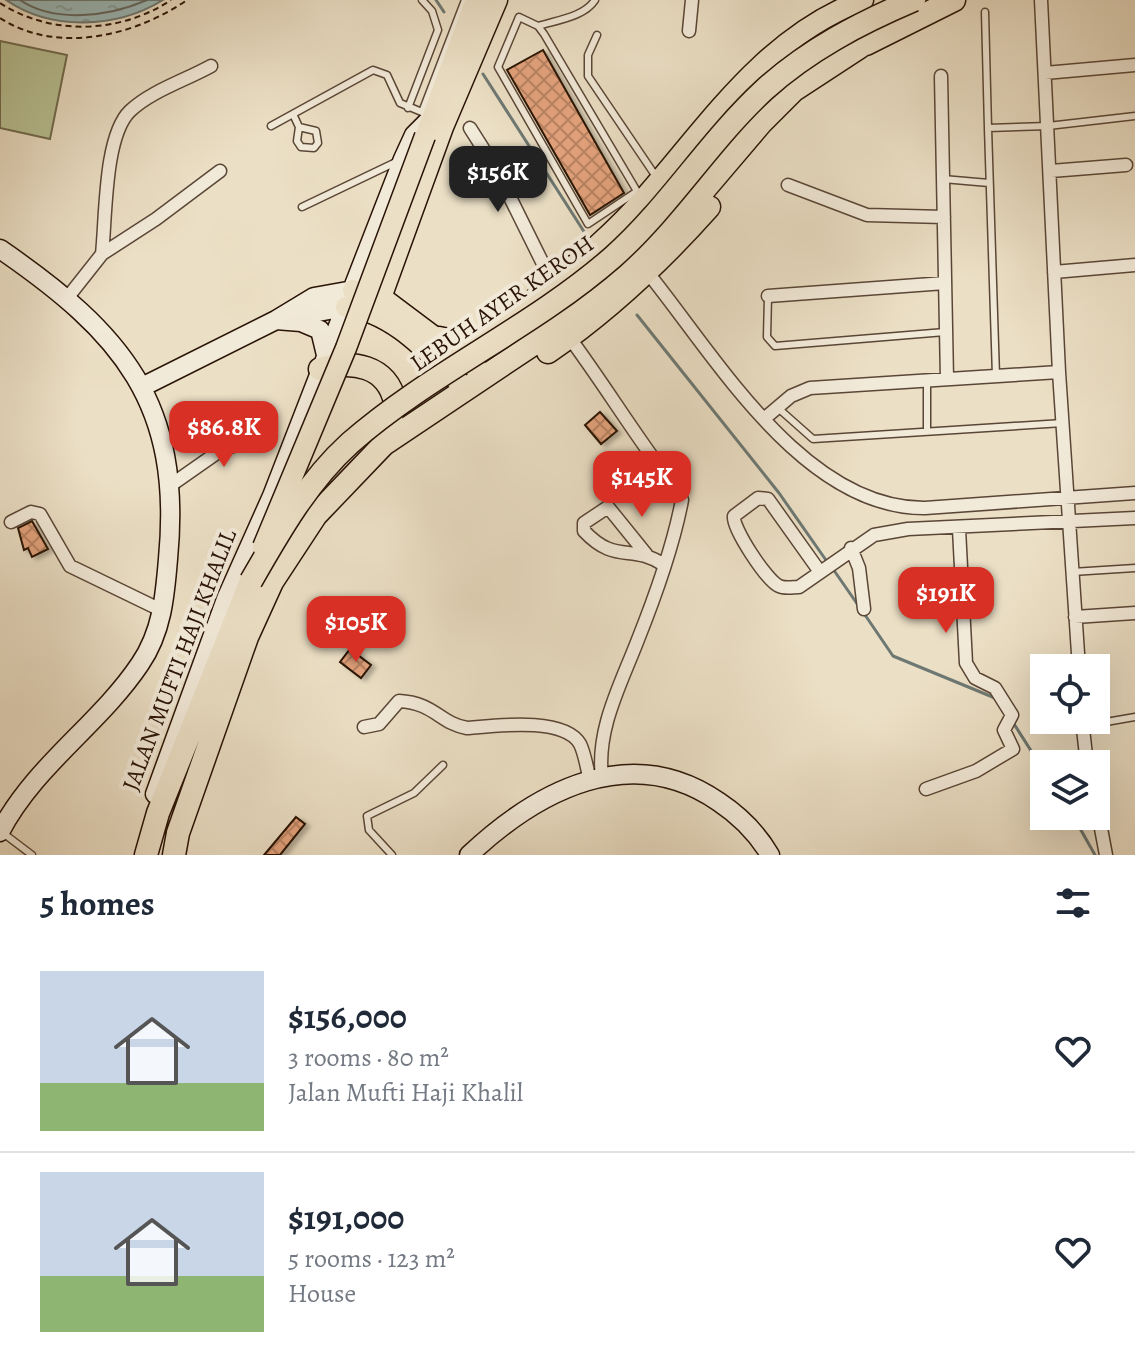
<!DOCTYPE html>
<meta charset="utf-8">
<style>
body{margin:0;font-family:Alegreya,serif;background:#f2f2f3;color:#1f2937;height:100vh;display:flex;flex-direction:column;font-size:30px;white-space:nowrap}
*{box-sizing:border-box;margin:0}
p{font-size:26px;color:#747a83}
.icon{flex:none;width:44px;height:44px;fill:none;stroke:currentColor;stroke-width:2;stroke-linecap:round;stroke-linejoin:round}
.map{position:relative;height:855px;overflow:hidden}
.sheet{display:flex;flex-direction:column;background:#fff;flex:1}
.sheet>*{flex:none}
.tools{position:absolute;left:1030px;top:654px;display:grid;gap:16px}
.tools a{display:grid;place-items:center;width:80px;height:80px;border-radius:0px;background:#fff;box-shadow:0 8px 32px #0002;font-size:40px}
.price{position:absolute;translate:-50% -68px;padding:0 18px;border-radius:16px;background:#d93025;color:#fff;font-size:26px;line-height:52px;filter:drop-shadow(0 2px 4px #0008)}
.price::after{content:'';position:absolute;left:50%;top:48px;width:24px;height:18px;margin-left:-12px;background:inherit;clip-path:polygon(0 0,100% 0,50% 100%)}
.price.current{background:#222;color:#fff}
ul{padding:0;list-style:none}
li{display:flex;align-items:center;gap:24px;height:200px;padding:0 40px}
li+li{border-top:2px solid #e0e1e3}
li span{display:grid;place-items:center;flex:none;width:224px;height:160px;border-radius:0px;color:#555}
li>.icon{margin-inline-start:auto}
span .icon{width:96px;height:96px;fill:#fffc;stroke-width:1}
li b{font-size:34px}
h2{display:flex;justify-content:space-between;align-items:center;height:96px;padding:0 40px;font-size:34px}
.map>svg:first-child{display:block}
</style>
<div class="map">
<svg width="1135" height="855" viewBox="0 0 1135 855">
<defs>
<pattern id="water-ripples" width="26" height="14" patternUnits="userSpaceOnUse" patternTransform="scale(2)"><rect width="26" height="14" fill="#9abbbb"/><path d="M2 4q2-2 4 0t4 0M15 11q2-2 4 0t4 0" fill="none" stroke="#85a09f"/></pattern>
<pattern id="building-cross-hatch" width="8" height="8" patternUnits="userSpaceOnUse" patternTransform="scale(2)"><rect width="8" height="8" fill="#e3a27b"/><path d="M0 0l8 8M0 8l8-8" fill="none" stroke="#b88363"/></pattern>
<filter id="shadow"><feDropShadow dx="4.5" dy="2.5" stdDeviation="2" flood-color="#0004"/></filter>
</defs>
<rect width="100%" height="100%" fill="#ebdfc5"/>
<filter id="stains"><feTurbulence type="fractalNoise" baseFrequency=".0025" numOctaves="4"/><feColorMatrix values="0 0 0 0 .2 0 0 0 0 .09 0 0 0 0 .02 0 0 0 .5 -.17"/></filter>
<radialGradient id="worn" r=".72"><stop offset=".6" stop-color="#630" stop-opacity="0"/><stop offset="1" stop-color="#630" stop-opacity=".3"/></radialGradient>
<path fill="#b8c194" stroke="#706a4d" stroke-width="2" d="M 0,41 L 67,55 L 50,139 L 0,128 Z"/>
<path fill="url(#water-ripples)" stroke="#6d7873" stroke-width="2" d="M 6,0 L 163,0 C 116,29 51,31 6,0 Z"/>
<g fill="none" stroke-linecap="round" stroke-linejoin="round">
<path stroke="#626760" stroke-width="2" d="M 20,0 C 55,24 110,16 147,0"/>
<path stroke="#6d7873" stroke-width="3" d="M 436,0 L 444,12
M 483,74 L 590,241
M 637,315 L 779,493 L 828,563
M 833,569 L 858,605
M 863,612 L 893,656 L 995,698
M 1014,724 L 1044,771
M 1073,816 L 1095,855"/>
</g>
<path fill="url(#building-cross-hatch)" stroke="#291306" stroke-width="2" filter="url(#shadow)" d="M 543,50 L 624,193 L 590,215 L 507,70 Z
M 600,412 L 617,431 L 601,444 L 585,425 Z
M 32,521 L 48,549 L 32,557 L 28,548 L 24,550 L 18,528 Z
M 350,649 L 371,665 L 361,678 L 340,662 Z
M 296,817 L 305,824 L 280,855 L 264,855 Z"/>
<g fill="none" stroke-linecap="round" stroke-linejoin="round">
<defs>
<path id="lane" d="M 985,12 L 988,128 L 1048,126 L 1135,116
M 538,26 C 557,20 584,17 595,0
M 597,35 L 588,55 L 588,76 L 657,178
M 408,108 L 438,30 L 432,11 L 422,0
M 422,112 L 465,0
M 293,114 L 299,127 L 297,141 L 301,147 L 314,148 L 318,143 L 316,131 L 299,127
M 271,126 L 373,70 L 387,75 L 400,103 L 429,115
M 988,128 L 996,376
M 943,179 L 989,183
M 636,192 L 588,224 L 498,67 L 519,17 L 538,26 L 544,34 L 641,198
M 302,207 L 396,162
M 768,296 L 767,337 L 775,346 L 945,332
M 927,381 L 927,431
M 778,408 L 813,439 L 1063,423
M 1072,572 L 1135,568
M 1083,726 L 1135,717
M 3,833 L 32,855
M 392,855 L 369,830 L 367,816 L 414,793 L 443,765"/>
<path id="street" d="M 1041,0 L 1059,372 L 1079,668
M 689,31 L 692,0
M 1045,73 L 1135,65
M 941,76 L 947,379
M 470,128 L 496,169 L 553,284
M 1051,171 L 1126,165
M 788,185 L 867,215 L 944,217
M 102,254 C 106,218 104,136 130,111 C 151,91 186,80 211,66
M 1054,272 L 1135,265
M 648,273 C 716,357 804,509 925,508 L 1135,493
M 768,296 L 945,283
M 68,297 L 102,254 L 156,219 L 220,171
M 569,337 C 598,376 623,416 651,455 C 661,471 677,482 682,500 C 673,548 655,597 637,642 C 620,686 596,730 602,778
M 764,419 L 791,396 L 810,388 L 1059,372
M 171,485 L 221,450 L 269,434
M 11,522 L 31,512 L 40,514 L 70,566 L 163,611
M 851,548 L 859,568 L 864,609
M 646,554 L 608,507 L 584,523 L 584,531 C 616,565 631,543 664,565
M 820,572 L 768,499 L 758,498 L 734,516 C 732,528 767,581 779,586 C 785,589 793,587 799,587 L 874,535 L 908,529 L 1135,518
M 1075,617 L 1135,613
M 1082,720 L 1087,764
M 364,727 L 379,724 L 399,701 C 435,703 439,723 467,728 C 493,726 564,716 580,744 C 585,754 587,769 590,781
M 926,789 L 976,771 L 1013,749 L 1004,730 L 1012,715 L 995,688 L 975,678 L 966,663 L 959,529
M 1096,802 L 1106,855"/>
<path id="secondary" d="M 0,249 C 122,333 183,403 168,559 C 165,596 162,632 140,664 C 99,725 35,765 0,832
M 290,317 L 346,307
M 276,320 L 301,322 L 320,330 L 326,355
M 144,386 L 276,320 L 314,297 L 353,290
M 155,794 L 226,599 L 272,496 L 403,159 L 414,135 L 432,117
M 469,855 C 538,790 631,741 719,802 C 740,816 757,833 770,855"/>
<path id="primary" d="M 428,129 L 476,0
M 353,290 L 381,297 L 485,375
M 346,307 C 394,311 431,356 465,388
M 375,314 L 443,127 L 497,0
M 439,337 L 468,343 C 498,331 522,309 547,288 C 581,260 616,231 645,197 C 710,123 766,36 863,0"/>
<path id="highway" d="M 866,44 L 954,0
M 526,335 L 519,320 L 528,304
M 548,352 C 609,310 660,262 709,207
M 320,369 C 352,360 387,365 395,402 L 390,421
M 146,855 L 158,813 L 251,581
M 174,855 L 178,833 L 247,637 L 272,582 L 316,515 L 384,444 L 550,333 L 617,277 L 687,210 L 761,123 L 794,90 L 875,37"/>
</defs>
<use href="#lane" stroke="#5a4636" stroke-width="9"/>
<use href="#street" stroke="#5a4636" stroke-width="15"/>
<use href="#secondary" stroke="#291306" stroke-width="21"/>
<use href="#primary" stroke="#291306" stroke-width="23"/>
<use href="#highway" stroke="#291306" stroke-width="25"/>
<path stroke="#291306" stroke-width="2" stroke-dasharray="6 4" stroke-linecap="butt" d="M 0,3 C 51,36 120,34 171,0
M 0,18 C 57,55 135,36 187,0"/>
<use href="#lane" stroke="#f2ead9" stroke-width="6"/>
<use href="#street" stroke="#f2ead9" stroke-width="12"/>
<use href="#secondary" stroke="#f2ead9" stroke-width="18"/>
<use href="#primary" stroke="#ebdfc5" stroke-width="20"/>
<use href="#highway" stroke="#ebdfc5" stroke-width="22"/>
<defs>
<path id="primary-bridge" d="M 263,547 L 346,348 L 425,136"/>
<path id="highway-bridge" d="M 251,581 C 279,532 308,481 350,443 C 431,372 532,328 613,257 C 669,207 709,141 764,90 C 808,50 860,23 914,0"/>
</defs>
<use href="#primary-bridge" stroke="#291306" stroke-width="23" stroke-linecap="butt"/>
<use href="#highway-bridge" stroke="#291306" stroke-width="25" stroke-linecap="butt"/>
<use href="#primary-bridge" stroke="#ebdfc5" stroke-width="20"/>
<use href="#highway-bridge" stroke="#ebdfc5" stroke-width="22"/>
</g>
<g text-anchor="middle" stroke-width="8" stroke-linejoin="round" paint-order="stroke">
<g font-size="24" fill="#291306" stroke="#f2ead9">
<text transform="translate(502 303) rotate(-35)" y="8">LEBUH AYER KEROH</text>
<text transform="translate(179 660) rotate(-69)" y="8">JALAN MUFTI HAJI KHALIL</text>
</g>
</g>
<rect width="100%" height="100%" filter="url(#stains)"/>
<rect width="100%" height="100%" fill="url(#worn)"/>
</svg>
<div class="tools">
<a><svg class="icon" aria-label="locate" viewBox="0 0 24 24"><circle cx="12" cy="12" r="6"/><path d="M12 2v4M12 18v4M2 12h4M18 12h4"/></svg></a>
<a><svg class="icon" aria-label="layers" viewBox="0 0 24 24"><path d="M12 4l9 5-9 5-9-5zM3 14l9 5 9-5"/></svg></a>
</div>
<b class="price current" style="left:498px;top:214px">$156K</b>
<b class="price" style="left:224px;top:469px">$86.8K</b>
<b class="price" style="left:642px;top:519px">$145K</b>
<b class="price" style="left:946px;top:635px">$191K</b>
<b class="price" style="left:356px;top:664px">$105K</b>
</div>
<section class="sheet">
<h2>5 homes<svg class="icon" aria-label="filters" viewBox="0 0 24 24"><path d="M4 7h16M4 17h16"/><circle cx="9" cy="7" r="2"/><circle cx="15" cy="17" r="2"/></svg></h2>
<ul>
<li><span style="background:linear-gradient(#c9d6e8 70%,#8fb573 0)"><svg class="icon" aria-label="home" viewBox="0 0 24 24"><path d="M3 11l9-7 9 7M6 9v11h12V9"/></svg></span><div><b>$156,000</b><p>3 rooms · 80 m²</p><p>Jalan Mufti Haji Khalil</p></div><svg class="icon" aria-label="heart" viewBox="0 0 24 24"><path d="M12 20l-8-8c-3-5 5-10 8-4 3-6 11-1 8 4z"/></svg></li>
<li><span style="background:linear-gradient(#c9d6e8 65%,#8fb573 0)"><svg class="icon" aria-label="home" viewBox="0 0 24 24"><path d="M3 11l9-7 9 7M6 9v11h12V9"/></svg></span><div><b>$191,000</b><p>5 rooms · 123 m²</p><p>House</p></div><svg class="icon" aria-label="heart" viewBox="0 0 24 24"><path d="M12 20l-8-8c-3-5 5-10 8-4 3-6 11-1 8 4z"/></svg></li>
</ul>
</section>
